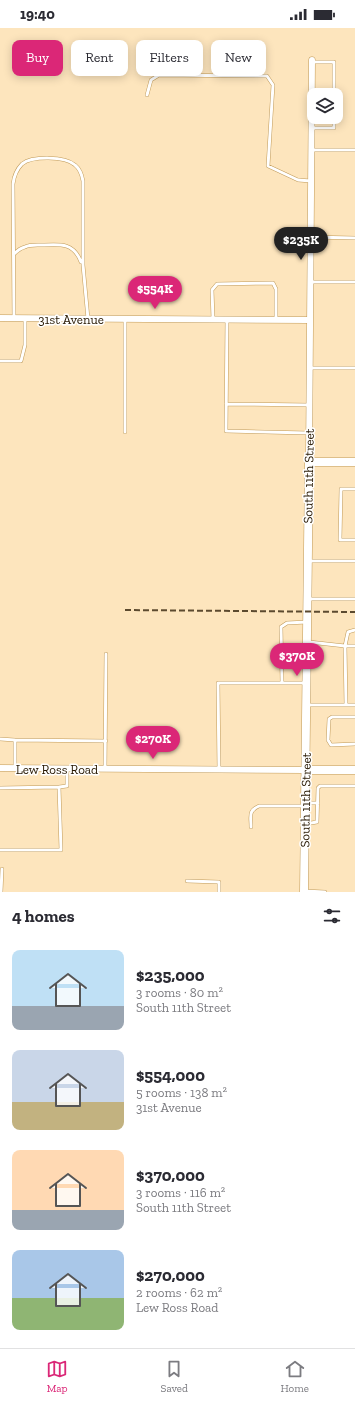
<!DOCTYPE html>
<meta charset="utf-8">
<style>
body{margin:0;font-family:"Zilla Slab",serif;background:#f2f2f3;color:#2b2b33;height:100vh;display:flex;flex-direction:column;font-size:15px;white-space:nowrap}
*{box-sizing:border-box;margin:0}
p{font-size:13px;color:#7c7c81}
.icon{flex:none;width:22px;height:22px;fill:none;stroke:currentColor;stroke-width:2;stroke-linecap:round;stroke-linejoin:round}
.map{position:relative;height:864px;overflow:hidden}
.details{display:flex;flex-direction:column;background:#fff;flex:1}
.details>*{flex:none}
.hud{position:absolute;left:12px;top:12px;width:331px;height:36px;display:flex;gap:8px}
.fabs{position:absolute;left:307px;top:60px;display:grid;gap:8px}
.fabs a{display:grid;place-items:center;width:36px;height:36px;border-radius:8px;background:#fff;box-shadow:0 2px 10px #0003;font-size:20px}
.price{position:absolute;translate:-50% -34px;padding:0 9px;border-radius:14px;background:#db2777;color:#fff;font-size:13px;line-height:26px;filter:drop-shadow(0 1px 2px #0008)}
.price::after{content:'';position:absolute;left:50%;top:24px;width:12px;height:9px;margin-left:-6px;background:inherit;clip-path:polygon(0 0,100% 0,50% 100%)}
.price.current{background:#222;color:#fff}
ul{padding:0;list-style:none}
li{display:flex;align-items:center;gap:12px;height:100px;padding:0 12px}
li span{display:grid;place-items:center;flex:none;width:112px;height:80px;border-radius:8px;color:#555}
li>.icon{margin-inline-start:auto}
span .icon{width:48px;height:48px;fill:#fffc;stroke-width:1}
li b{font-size:17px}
h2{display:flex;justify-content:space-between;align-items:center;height:48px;padding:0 12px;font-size:17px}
.pill{padding:0 14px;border-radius:8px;background:#fff;box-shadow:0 2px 10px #0003;font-size:14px;line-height:36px}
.pill.current{background:#db2777;color:#fff}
.status{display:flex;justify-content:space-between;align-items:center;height:28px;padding:0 20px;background:#fff;direction:ltr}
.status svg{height:11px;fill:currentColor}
.menu{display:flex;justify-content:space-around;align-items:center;height:56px;border-top:1px solid #e1e1e2;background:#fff;font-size:11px;color:#7c7c81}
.menu a{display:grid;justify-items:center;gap:2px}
.menu .current{color:#db2777}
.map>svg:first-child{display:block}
</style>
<div class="status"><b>19:40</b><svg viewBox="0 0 49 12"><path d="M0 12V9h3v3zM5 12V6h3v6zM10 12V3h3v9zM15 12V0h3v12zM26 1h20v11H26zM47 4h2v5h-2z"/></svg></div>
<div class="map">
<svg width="355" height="864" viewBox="0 0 355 864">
<rect width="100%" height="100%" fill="#fde5bd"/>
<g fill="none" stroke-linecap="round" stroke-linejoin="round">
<defs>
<path id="service" d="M 312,34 L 334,34 L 334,67
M 147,67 L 151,52 L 159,47 L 267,48 L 273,57 L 268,138 L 298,152 L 311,153
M 311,100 L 334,100 L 334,89
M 311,122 L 355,122
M 310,209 L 355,210
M 14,226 C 17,223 21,220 25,219 C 30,216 38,217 44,217 C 61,216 74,215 81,234
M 311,254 L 355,254
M 14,290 L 13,156 C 14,148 16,142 22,136 C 32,128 65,128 75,137 C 80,141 82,147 83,153 L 83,237 L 88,291
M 213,291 L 212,262 L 217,256 L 273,255 L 276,261 L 276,291
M 227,291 L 226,403 L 308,405
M 0,333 L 21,333 L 25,317 L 25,291
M 309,340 L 355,340
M 226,376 L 309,377
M 125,404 L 125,291
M 355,461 L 341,461 L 340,512 L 355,512
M 309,533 L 355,533
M 309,571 L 355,571
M 355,602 L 348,604 L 345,618 L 355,618
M 309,614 L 345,618 L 346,677
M 282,655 L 281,599 L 287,595 L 307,594
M 307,677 L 355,677
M 355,689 L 332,689 L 329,691 L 328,712 L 331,717 L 355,716
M 0,711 L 15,712 L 15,741
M 15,712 L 106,713
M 105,741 L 106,626
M 219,742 L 218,655 L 306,655
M 0,760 L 59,759
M 305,775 L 318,775
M 305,796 L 317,794 L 318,760 L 320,758 L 355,758
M 251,799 C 251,788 248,783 259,778 L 304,778
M 0,822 L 61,822 L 59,759 L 67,758 L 67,741
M 187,853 L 219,854 L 219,864
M 304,863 L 325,864
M 1,864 L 2,841"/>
<path id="minor" d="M 0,290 L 310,292
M 309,434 L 312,32
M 0,740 L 306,742"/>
<path id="tertiary" d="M 306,742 L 355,742
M 304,864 L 309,434 L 355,434"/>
</defs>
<use href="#service" stroke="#c09a58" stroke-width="4"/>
<use href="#minor" stroke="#c09a58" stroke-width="7"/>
<use href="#tertiary" stroke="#c09a58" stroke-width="9"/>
<use href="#service" stroke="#fff" stroke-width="3"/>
<use href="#minor" stroke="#fff" stroke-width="6"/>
<use href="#tertiary" stroke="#fff" stroke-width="8"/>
<path stroke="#5c4a2f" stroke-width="2" stroke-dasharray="6 3" stroke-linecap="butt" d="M 125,582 L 355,584"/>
</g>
<g text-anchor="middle" stroke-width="3" stroke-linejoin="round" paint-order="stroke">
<g font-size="13" fill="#261700" stroke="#fff">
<text x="71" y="296">31st Avenue</text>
<text transform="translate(308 448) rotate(-89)" y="5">South 11th Street</text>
<text x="57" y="746">Lew Ross Road</text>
<text transform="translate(305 772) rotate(-89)" y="5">South 11th Street</text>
</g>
</g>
</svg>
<div class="fabs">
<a><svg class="icon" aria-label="layers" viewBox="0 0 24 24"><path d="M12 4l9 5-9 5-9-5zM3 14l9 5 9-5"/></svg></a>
</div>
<b class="price current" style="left:301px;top:233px">$235K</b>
<b class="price" style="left:155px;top:282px">$554K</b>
<b class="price" style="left:297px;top:649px">$370K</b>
<b class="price" style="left:153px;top:732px">$270K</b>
<div class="hud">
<a class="pill current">Buy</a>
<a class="pill">Rent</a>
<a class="pill">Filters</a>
<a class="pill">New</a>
</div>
</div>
<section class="details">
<h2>4 homes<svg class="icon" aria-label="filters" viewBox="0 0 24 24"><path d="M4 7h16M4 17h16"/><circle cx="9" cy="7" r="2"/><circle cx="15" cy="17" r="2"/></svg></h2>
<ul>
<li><span style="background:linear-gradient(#bfe0f5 70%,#9aa5b1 0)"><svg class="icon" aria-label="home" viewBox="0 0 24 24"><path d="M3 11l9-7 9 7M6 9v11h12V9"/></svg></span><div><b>$235,000</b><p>3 rooms · 80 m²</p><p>South 11th Street</p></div></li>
<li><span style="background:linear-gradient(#c9d6e8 65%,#c2b280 0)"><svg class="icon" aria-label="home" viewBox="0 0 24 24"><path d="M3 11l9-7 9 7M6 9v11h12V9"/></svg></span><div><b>$554,000</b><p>5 rooms · 138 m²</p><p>31st Avenue</p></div></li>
<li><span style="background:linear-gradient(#ffd9b3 75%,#9aa5b1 0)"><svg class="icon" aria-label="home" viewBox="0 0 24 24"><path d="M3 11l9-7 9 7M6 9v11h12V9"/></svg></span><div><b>$370,000</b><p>3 rooms · 116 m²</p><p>South 11th Street</p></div></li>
<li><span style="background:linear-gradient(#a9c7e8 60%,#8fb573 0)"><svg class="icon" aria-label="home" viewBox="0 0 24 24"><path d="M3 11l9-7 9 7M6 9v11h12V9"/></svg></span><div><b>$270,000</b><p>2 rooms · 62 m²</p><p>Lew Ross Road</p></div></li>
</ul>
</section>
<nav class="menu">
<a class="current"><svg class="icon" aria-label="map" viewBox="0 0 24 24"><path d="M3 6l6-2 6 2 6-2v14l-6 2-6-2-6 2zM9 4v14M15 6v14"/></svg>Map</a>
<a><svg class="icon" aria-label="saved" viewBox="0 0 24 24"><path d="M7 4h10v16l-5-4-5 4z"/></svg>Saved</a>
<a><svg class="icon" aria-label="home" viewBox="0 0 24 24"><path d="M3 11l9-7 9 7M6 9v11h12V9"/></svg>Home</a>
</nav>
